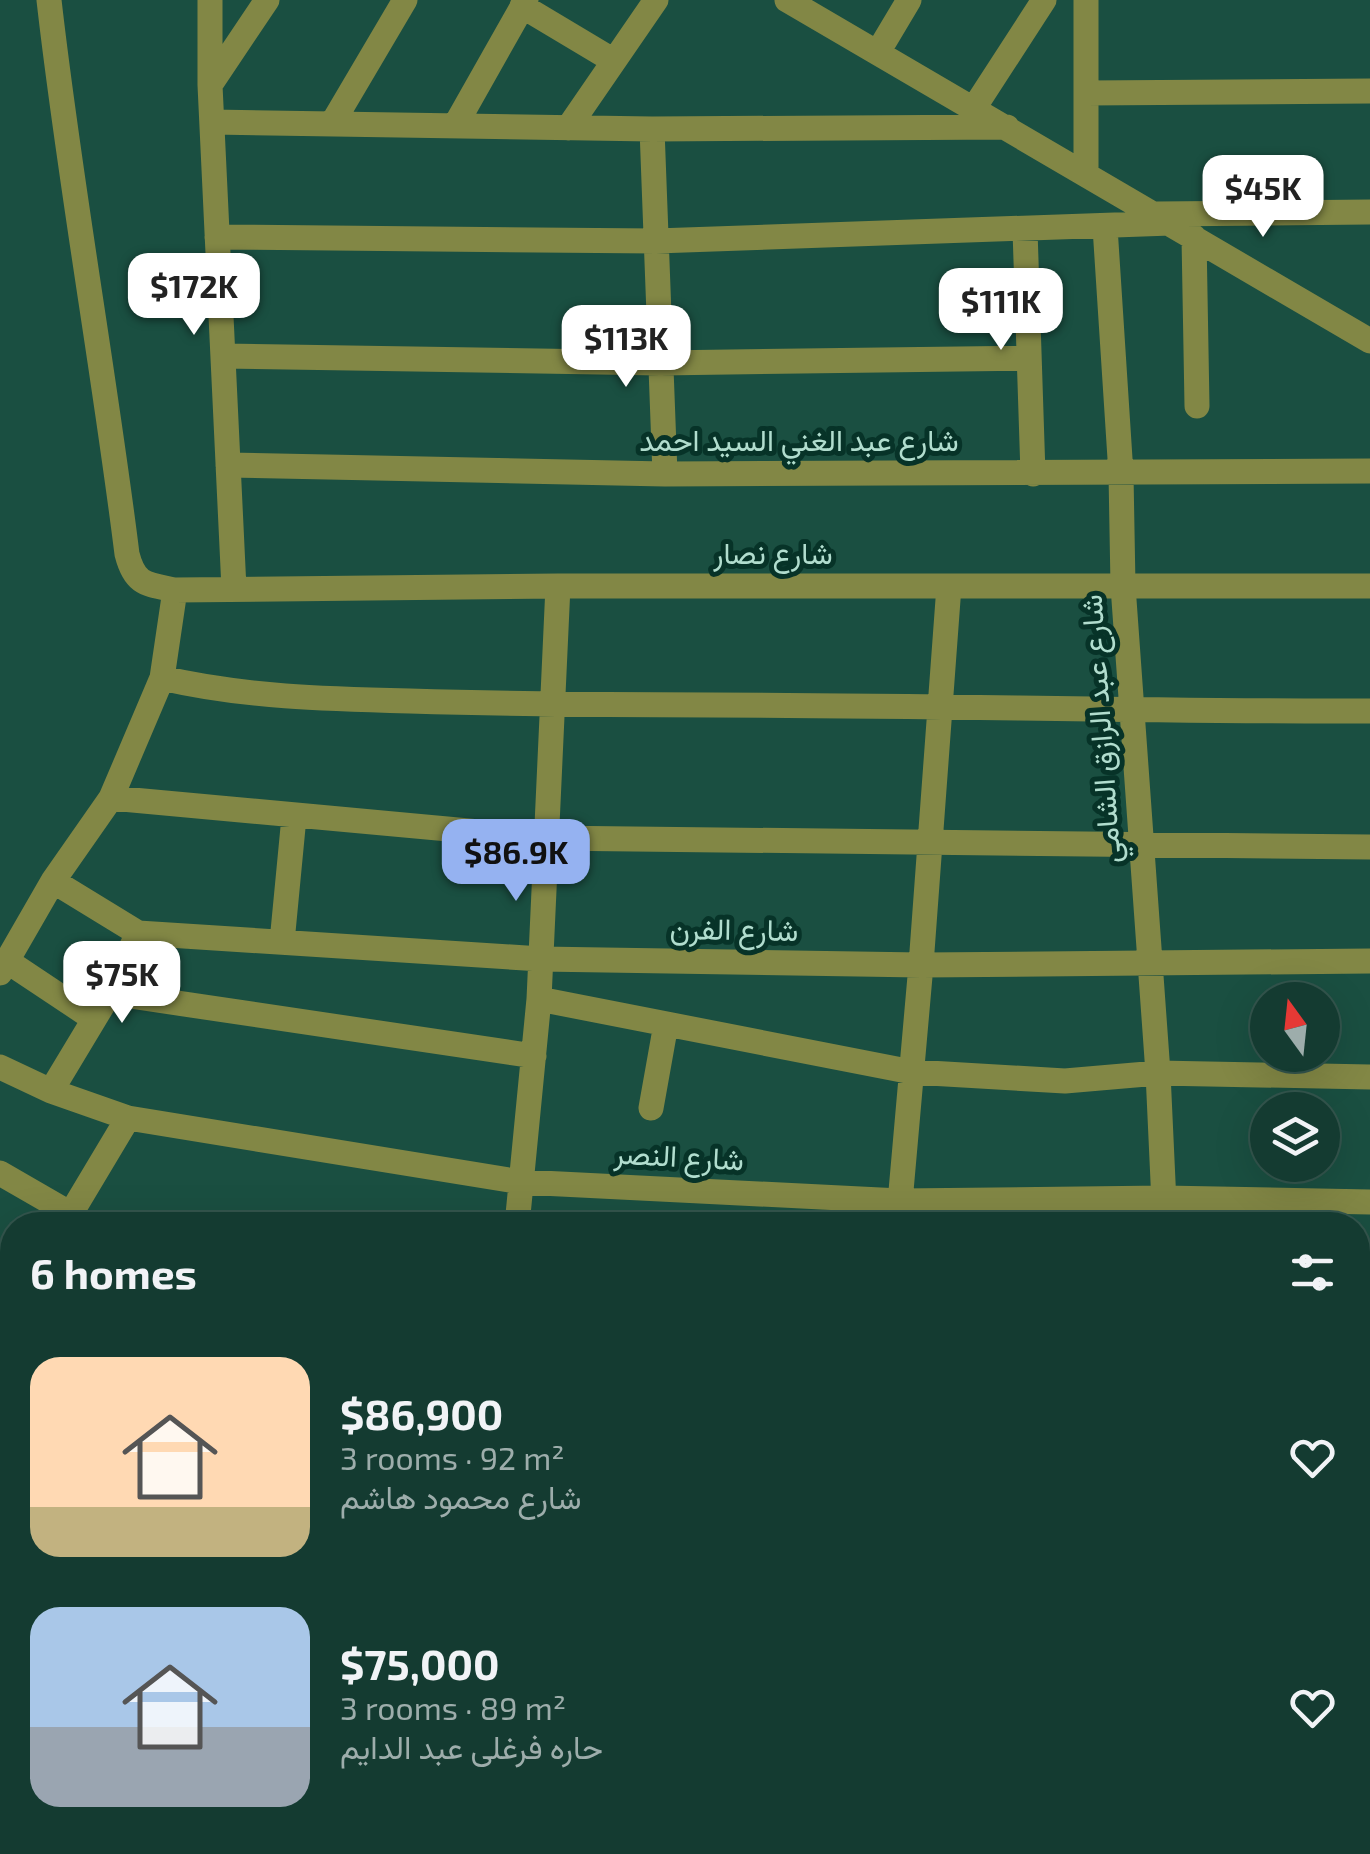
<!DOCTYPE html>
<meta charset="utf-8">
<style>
body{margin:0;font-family:"Exo 2",Vazirmatn,sans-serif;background:#1d4239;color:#f1f3f6;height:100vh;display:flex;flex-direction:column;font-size:38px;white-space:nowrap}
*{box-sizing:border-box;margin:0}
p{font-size:32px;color:#9dadab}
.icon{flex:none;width:55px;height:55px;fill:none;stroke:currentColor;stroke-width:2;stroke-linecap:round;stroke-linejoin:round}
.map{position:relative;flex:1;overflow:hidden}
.side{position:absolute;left:0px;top:1212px;width:1370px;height:642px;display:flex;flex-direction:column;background:#143b31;border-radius:40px 40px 0 0;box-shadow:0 10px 40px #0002,0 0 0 2px #33554d}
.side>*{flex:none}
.needle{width:65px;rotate:345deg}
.controls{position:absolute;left:1250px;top:982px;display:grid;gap:20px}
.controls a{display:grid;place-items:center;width:90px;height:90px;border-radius:50%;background:#143b31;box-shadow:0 10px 40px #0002,0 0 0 2px #33554d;font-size:50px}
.price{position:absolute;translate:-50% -85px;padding:0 22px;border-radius:20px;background:#fff;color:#222;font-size:32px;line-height:65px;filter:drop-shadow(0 2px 5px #0008)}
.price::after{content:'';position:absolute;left:50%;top:60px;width:30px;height:22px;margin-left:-15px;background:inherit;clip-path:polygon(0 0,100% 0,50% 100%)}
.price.active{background:#95b2f1;color:#111}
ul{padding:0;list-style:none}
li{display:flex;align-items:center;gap:30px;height:250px;padding:0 30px}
li span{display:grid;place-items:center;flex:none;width:280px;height:200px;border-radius:30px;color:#555}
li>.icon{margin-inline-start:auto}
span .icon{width:120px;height:120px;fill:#fffc;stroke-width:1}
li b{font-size:42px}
h2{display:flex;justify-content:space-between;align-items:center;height:120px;padding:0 30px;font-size:42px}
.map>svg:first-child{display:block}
</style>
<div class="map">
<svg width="1370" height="1854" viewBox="0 0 1370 1854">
<rect width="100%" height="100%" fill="#1a4f41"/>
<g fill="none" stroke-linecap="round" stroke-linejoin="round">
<path stroke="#828745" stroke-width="25" d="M 210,0 L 210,85 L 234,589
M 787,0 L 1370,341
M 522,6 L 614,61
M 878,52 L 909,0
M 210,85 L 267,0
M 1086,93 L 1370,91
M 974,108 L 1044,0
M 212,122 L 652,129 L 1007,127
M 333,122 L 405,0
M 456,124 L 526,0
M 568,128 L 656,0
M 652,129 L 665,474
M 1086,173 L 1086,0
M 1156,214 L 1370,212
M 1105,227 L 1121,474 L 1123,586 L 1158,1073 L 1165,1225
M 1025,230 L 1033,474
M 217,237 L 656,241 L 1171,223
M 1194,237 L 1197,406
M 223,356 L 660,363 L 1029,358
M 228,465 L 665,474 L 1370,471
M 175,590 L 558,586 L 1370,586
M 162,678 C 244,697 326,699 410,701 C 511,704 612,705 712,705 C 932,705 1151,712 1370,711
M 111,798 L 546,838 L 1370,847
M 53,881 L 138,933 L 541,959 L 921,965 L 1370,961
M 282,942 L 294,817
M 7,961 L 94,1019
M 0,973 L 53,881 L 111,798 L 162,678 L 175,590 C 146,584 135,585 127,554 C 104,369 70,185 49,0
M 110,993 L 534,1056
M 539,999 L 912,1072 L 1065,1081 L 1158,1073 L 1370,1077
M 0,1067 L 51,1091 L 128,1118 L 521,1182 L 900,1201 L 1164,1198 L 1370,1202
M 51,1091 L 110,993 L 138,933
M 651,1108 L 666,1024
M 0,1173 L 71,1214
M 64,1225 L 128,1118
M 517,1225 L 539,999 L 558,586
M 898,1225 L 921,965 L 949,586
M 1358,1303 L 1370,1303
M 1358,1395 L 1370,1395
M 0,1444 L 12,1400
M 0,1462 L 12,1465
M 0,1624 L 12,1623
M 1358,1626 L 1370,1622
M 1358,1770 L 1370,1770
M 487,1842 L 488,1854
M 566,1842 L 568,1854
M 758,1842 L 758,1854
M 998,1842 L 998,1854
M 375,1854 L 375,1842
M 1296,1854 L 1309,1847 L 1370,1850"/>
</g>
<g text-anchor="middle" stroke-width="10" stroke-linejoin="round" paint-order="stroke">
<g font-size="30" fill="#b1ddce" stroke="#073328">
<text x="799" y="451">شارع عبد الغني السيد احمد</text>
<text x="773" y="564">شارع نصار</text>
<text transform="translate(1101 729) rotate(-94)" y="10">شارع عبد الرازق الشامي</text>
<text transform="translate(734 930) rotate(1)" y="10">شارع الفرن</text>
<text transform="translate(679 1157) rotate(3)" y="10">شارع النصر</text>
</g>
</g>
</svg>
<div class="controls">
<a><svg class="needle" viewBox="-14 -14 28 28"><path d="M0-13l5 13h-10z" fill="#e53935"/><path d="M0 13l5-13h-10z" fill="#9dadab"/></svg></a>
<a><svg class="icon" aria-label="layers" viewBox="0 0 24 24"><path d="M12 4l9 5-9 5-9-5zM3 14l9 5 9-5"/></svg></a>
</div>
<b class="price" style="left:1263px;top:240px">$45K</b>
<b class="price" style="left:194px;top:338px">$172K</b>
<b class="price" style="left:1001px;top:353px">$111K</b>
<b class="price" style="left:626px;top:390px">$113K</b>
<b class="price active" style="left:516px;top:904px">$86.9K</b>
<b class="price" style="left:122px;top:1026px">$75K</b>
<section class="side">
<h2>6 homes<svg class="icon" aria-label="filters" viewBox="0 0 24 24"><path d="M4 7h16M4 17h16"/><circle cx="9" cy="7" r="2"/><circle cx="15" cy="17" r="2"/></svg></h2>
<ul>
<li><span style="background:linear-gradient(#ffd9b3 75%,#c2b280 0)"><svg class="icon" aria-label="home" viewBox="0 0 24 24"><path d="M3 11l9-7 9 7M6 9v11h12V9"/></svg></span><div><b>$86,900</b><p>3 rooms · 92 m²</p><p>شارع محمود هاشم</p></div><svg class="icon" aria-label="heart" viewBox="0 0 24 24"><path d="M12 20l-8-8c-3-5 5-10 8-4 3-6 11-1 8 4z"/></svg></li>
<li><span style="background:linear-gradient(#a9c7e8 60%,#9aa5b1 0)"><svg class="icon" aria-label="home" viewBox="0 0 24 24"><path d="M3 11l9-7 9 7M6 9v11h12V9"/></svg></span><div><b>$75,000</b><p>3 rooms · 89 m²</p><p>حاره فرغلى عبد الدايم</p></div><svg class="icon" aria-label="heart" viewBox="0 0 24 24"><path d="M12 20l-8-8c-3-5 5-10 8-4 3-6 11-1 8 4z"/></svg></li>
</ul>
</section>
</div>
